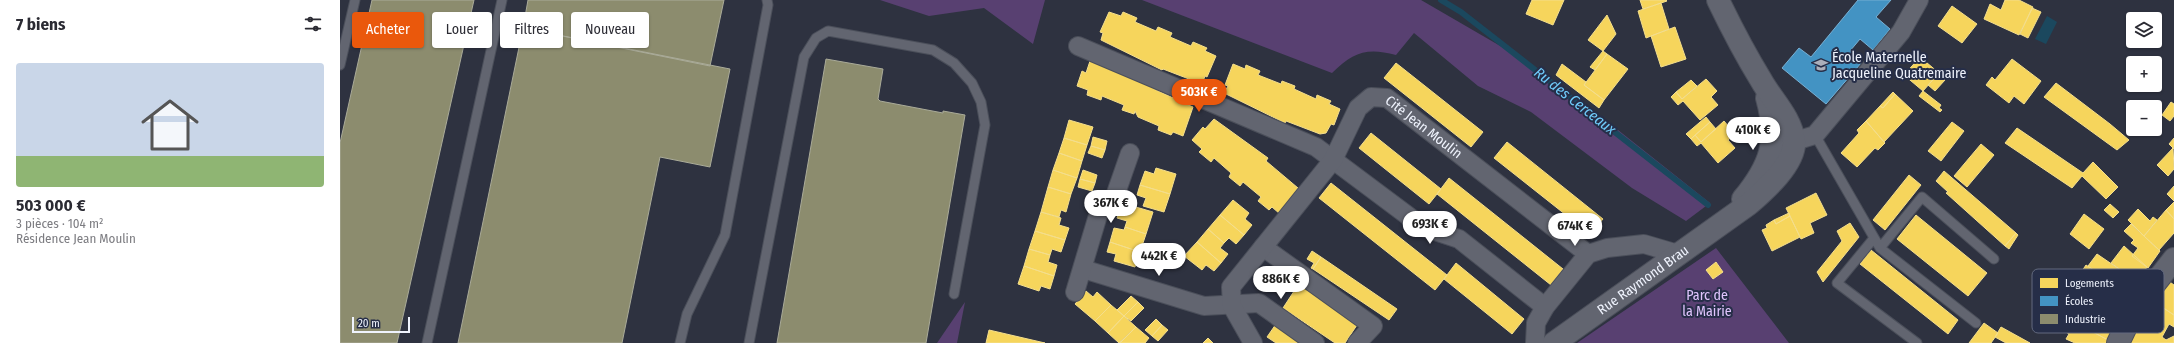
<!DOCTYPE html>
<html lang="fr">
<meta charset="utf-8">
<style>
body{margin:0;font-family:"Fira Sans Condensed",sans-serif;background:#f7f7f7;color:#2b2b33;height:100vh;display:flex;flex-direction:column;font-size:15px;white-space:nowrap}
*{box-sizing:border-box;margin:0}
p{font-size:13px;color:#7c7c81}
.icon{flex:none;width:22px;height:22px;fill:none;stroke:currentColor;stroke-width:2;stroke-linecap:round;stroke-linejoin:round}
.map{position:relative;flex:1;overflow:hidden}
.panel{display:flex;flex-direction:column;background:#fff;width:340px}
.panel>*{flex:none}
.banner{position:absolute;left:12px;top:12px;width:380px;height:36px;display:flex;gap:8px}
.buttons{position:absolute;left:1786px;top:12px;display:grid;gap:8px}
.buttons a{display:grid;place-items:center;width:36px;height:36px;border-radius:4px;background:#fff;box-shadow:0 1px 3px #0004;font-size:20px}
.scale{position:absolute;left:12px;bottom:10px;width:58px;box-sizing:border-box;padding-left:4px;border:2px solid #eff3fd;border-top:0;font-size:11px;line-height:14px;white-space:nowrap;color:#eff3fd;-webkit-text-stroke:3px #262e48;paint-order:stroke}
.price{position:absolute;translate:-50% -34px;padding:0 9px;border-radius:14px;background:#fff;color:#222;font-size:13px;line-height:26px;filter:drop-shadow(0 1px 2px #0008)}
.price::after{content:'';position:absolute;left:50%;top:24px;width:12px;height:9px;margin-left:-6px;background:inherit;clip-path:polygon(0 0,100% 0,50% 100%)}
.price.on{background:#ea580c;color:#fff}
ul{padding:0;list-style:none}
li{display:grid;align-content:center;gap:8px;height:212px;padding:0 16px}
li+li{border-top:1px solid #e1e1e2}
li span{display:grid;place-items:center;height:124px;border-radius:4px;color:#555}
li>.icon{margin-inline-start:auto}
span .icon{width:72px;height:72px;fill:#fffc;stroke-width:1}
li b{font-size:17px}
h2{display:flex;justify-content:space-between;align-items:center;height:48px;padding:0 16px;font-size:17px}
.tag{padding:0 14px;border-radius:4px;background:#fff;box-shadow:0 1px 3px #0004;font-size:14px;line-height:36px}
.tag.on{background:#ea580c;color:#fff}
main{display:flex;flex:1;min-height:0}
.map>svg:first-child{display:block}
</style>
<main>
<section class="panel">
<h2>7 biens<svg class="icon" aria-label="filters" viewBox="0 0 24 24"><path d="M4 7h16M4 17h16"/><circle cx="9" cy="7" r="2"/><circle cx="15" cy="17" r="2"/></svg></h2>
<ul>
<li><span style="background:linear-gradient(#c9d6e8 75%,#8fb573 0)"><svg class="icon" aria-label="home" viewBox="0 0 24 24"><path d="M3 11l9-7 9 7M6 9v11h12V9"/></svg></span><div><b>503 000 €</b><p>3 pièces · 104 m²</p><p>Résidence Jean Moulin</p></div></li>
</ul>
</section>
<div class="map">
<svg width="1834" height="343" viewBox="0 0 1834 343">
<rect width="100%" height="100%" fill="#2e3240"/>
<path fill="#584071" d="M 540,0 L 705,0 L 693,44 L 644,8 L 589,16 Z
M 802,0 L 1081,0 L 1162,47 L 1278,130 L 1370,203 L 1346,221 L 1292,188 L 1191,112 L 1138,86 L 1074,33 L 1056,55 C 1027,47 1013,52 992,73 Z
M 1376,248 L 1449,343 L 1237,343 Z
M 625,302 L 617,343 L 597,343 Z"/>
<path fill="#1b485e" d="M 1707,16 L 1717,22 L 1706,44 L 1695,39 Z"/>
<path fill="#f6d55c" stroke="#f4de8c" d="M 1192,0 L 1224,0 L 1213,25 L 1186,14 Z
M 1300,0 L 1326,0 L 1327,1 L 1303,9 Z
M 1665,0 L 1679,0 L 1693,7 L 1679,35 L 1644,19 L 1650,4 L 1661,10 Z
M 1321,3 L 1329,29 L 1306,38 L 1298,11 Z
M 1612,6 L 1637,24 L 1622,43 L 1598,26 Z
M 1692,8 L 1701,12 L 1688,38 L 1680,34 Z
M 769,12 L 781,16 L 783,12 L 797,18 L 795,22 L 816,31 L 818,27 L 832,33 L 830,37 L 851,46 L 853,42 L 867,48 L 865,51 L 876,56 L 867,77 L 865,76 L 862,84 L 823,69 L 822,70 L 761,40 L 763,33 L 760,32 Z
M 1267,15 L 1276,34 L 1263,51 L 1248,40 Z
M 1335,27 L 1346,59 L 1321,67 L 1311,36 Z
M 1263,51 L 1267,54 L 1255,70 L 1250,67 Z
M 1267,54 L 1288,69 L 1264,100 L 1244,85 Z
M 1580,57 L 1599,73 L 1583,91 L 1564,75 Z
M 1672,59 L 1701,81 L 1684,104 L 1674,96 L 1669,103 L 1646,85 L 1652,77 L 1655,80 Z
M 750,61 L 815,87 L 814,89 L 853,107 L 843,136 L 833,132 L 831,135 L 818,130 L 819,126 L 798,117 L 795,111 L 794,114 L 782,110 L 784,105 L 762,96 L 761,100 L 747,95 L 748,90 L 737,86 L 742,71 L 746,73 Z
M 1056,63 L 1143,132 L 1131,147 L 1044,78 Z
M 893,64 L 905,69 L 906,65 L 920,71 L 918,75 L 941,84 L 942,81 L 955,86 L 954,89 L 976,99 L 977,95 L 991,101 L 989,104 L 1000,109 L 994,125 L 991,124 L 986,133 L 980,134 L 946,121 L 945,123 L 884,93 L 888,86 L 885,85 Z
M 1222,64 L 1246,82 L 1244,85 L 1264,100 L 1259,108 L 1216,75 Z
M 1598,74 L 1605,80 L 1595,91 L 1588,85 Z
M 1366,79 L 1377,91 L 1371,97 L 1378,105 L 1360,120 L 1343,101 L 1338,105 L 1331,97 L 1336,92 L 1342,99 Z
M 1351,80 L 1357,86 L 1342,99 L 1336,92 Z
M 1716,83 L 1770,124 L 1789,140 L 1777,150 L 1704,97 Z
M 1583,91 L 1601,105 L 1599,108 L 1602,110 L 1600,112 L 1579,96 Z
M 1553,92 L 1555,94 L 1543,108 L 1540,106 Z
M 1555,94 L 1573,111 L 1544,142 L 1526,121 L 1540,106 L 1543,108 Z
M 1831,102 L 1834,104 L 1834,116 L 1830,121 L 1822,115 Z
M 1366,117 L 1370,122 L 1351,139 L 1346,134 Z
M 874,119 L 928,158 L 926,161 L 958,188 L 950,199 L 952,200 L 940,214 L 932,207 L 929,210 L 918,201 L 921,197 L 903,182 L 900,186 L 889,177 L 891,173 L 874,158 L 871,162 L 859,152 L 862,149 L 852,140 L 863,127 L 865,129 Z
M 729,120 L 753,127 L 747,145 L 724,138 Z
M 1384,121 L 1395,134 L 1388,140 L 1395,148 L 1378,163 L 1361,143 L 1357,146 L 1351,139 L 1355,135 L 1361,142 Z
M 1526,121 L 1545,143 L 1538,150 L 1535,148 L 1517,167 L 1501,153 L 1519,133 L 1517,130 Z
M 1370,122 L 1376,129 L 1361,142 L 1355,135 Z
M 1612,122 L 1624,131 L 1601,161 L 1588,151 Z
M 1677,128 L 1743,173 L 1753,162 L 1778,187 L 1766,199 L 1742,176 L 1732,188 L 1665,143 Z
M 1031,133 L 1101,189 L 1089,204 L 1019,148 Z
M 753,137 L 767,141 L 765,150 L 751,146 Z
M 724,138 L 747,145 L 742,161 L 719,153 Z
M 1834,138 L 1834,149 L 1829,144 Z
M 1167,142 L 1263,219 L 1250,234 L 1154,158 Z
M 1641,144 L 1654,155 L 1627,187 L 1614,176 Z
M 751,146 L 765,150 L 762,158 L 748,153 Z
M 1833,148 L 1834,169 L 1828,176 L 1817,165 Z
M 719,153 L 742,161 L 737,178 L 713,170 Z
M 816,168 L 836,174 L 830,194 L 800,185 L 805,171 L 814,174 Z
M 713,170 L 737,178 L 731,194 L 708,187 Z
M 743,170 L 757,175 L 755,183 L 740,179 Z
M 1604,171 L 1676,233 L 1665,246 L 1606,193 L 1608,192 L 1596,181 Z
M 1569,175 L 1581,185 L 1545,230 L 1533,220 Z
M 1109,178 L 1223,269 L 1211,285 L 1097,194 Z
M 740,179 L 755,183 L 752,191 L 738,187 Z
M 991,183 L 1107,275 L 1095,290 L 979,198 Z
M 800,185 L 830,194 L 824,212 L 803,206 L 806,198 L 797,195 Z
M 1834,186 L 1834,201 L 1827,194 Z
M 708,187 L 731,194 L 726,212 L 721,210 L 719,217 L 701,212 Z
M 1476,193 L 1487,215 L 1470,223 L 1474,233 L 1461,239 L 1446,208 Z
M 893,200 L 909,213 L 905,219 L 912,225 L 904,235 L 880,215 Z
M 1834,202 L 1834,219 L 1826,210 Z
M 782,203 L 813,212 L 806,234 L 785,227 L 787,221 L 777,218 Z
M 1770,204 L 1779,212 L 1773,218 L 1764,210 Z
M 1798,209 L 1810,221 L 1813,217 L 1817,220 L 1804,236 L 1788,220 Z
M 1826,210 L 1834,219 L 1834,233 L 1819,250 L 1804,236 Z
M 701,212 L 721,218 L 719,225 L 729,228 L 725,240 L 695,231 Z
M 1449,213 L 1450,216 L 1436,224 L 1434,220 Z
M 1744,214 L 1764,229 L 1749,249 L 1730,234 Z
M 880,215 L 904,235 L 896,244 L 889,238 L 884,243 L 868,229 Z
M 1576,215 L 1647,273 L 1628,296 L 1557,239 Z
M 1450,216 L 1460,237 L 1432,251 L 1422,230 L 1427,228 L 1426,225 L 1434,220 L 1436,224 Z
M 1510,223 L 1519,237 L 1483,282 L 1477,272 L 1502,241 L 1497,231 Z
M 1791,224 L 1820,251 L 1808,268 L 1792,256 L 1798,248 L 1791,243 L 1794,240 L 1784,231 Z
M 785,227 L 806,234 L 800,252 L 770,242 L 774,228 L 784,230 Z
M 868,229 L 884,243 L 880,248 L 888,254 L 881,263 L 857,242 Z
M 695,231 L 725,240 L 721,252 L 712,249 L 710,255 L 689,249 Z
M 1676,233 L 1678,235 L 1669,249 L 1665,246 Z
M 770,242 L 800,252 L 795,267 L 774,261 L 776,254 L 767,252 Z
M 857,242 L 881,263 L 874,271 L 866,265 L 862,270 L 844,256 Z
M 1784,246 L 1807,267 L 1798,282 L 1771,263 Z
M 689,249 L 710,255 L 708,262 L 717,265 L 714,276 L 684,266 Z
M 1531,250 L 1618,320 L 1608,334 L 1520,264 Z
M 972,251 L 981,257 L 973,269 L 971,268 L 974,263 L 967,259 Z
M 1757,254 L 1798,282 L 1788,295 L 1773,284 L 1777,279 L 1764,270 L 1761,275 L 1748,266 Z
M 981,257 L 1057,309 L 1049,320 L 973,269 Z
M 1376,262 L 1383,272 L 1373,279 L 1366,270 Z
M 1116,263 L 1184,319 L 1172,334 L 1104,279 Z
M 1746,265 L 1761,275 L 1752,287 L 1738,277 Z
M 684,266 L 714,276 L 710,289 L 701,286 L 699,291 L 678,284 Z
M 1827,280 L 1834,285 L 1834,315 L 1813,301 Z
M 960,282 L 1019,322 L 1005,343 L 995,343 L 943,308 Z
M 746,291 L 753,297 L 757,292 L 771,305 L 755,321 L 735,304 Z
M 791,296 L 798,302 L 784,316 L 777,310 Z
M 1813,301 L 1834,315 L 1834,327 L 1829,324 L 1822,337 L 1826,340 L 1834,336 L 1834,343 L 1790,343 L 1796,328 Z
M 798,302 L 804,308 L 791,321 L 784,316 Z
M 771,305 L 784,316 L 768,333 L 755,321 Z
M 1759,307 L 1776,318 L 1768,340 L 1751,331 L 1754,325 L 1747,321 L 1750,312 L 1757,314 Z
M 784,316 L 796,327 L 779,343 L 768,333 Z
M 816,319 L 822,325 L 812,336 L 805,330 Z
M 1729,319 L 1768,340 L 1767,343 L 1735,343 L 1726,339 L 1729,334 L 1723,330 Z
M 1644,323 L 1658,333 L 1651,343 L 1629,343 Z
M 936,324 L 963,343 L 936,343 L 927,337 Z
M 822,325 L 828,330 L 818,341 L 812,336 Z
M 796,327 L 809,338 L 805,343 L 780,343 Z
M 1661,327 L 1690,343 L 1666,343 L 1655,337 Z
M 649,330 L 705,343 L 646,343 Z
M 868,338 L 873,343 L 863,343 Z"/>
<path fill="#4393c3" stroke="#77b0d4" d="M 1518,0 L 1551,0 L 1536,17 L 1550,29 L 1533,50 L 1520,39 L 1510,51 L 1522,62 L 1486,104 L 1442,68 L 1459,48 L 1471,57 Z"/>
<path fill="#8c8c6e" stroke="#aaab99" d="M 32,0 L 134,0 L 57,343 L 0,343 L 0,143 Z
M 188,0 L 384,0 L 370,66 L 183,28 Z
M 183,28 L 390,69 L 370,167 L 320,157 L 282,343 L 118,343 Z
M 486,59 L 543,69 L 538,99 L 540,101 L 603,113 L 603,111 L 625,115 L 586,343 L 437,343 Z"/>
<g fill="none" stroke-linecap="round" stroke-linejoin="round">
<path stroke="#1b485e" stroke-width="6" d="M 1101,0 L 1121,12 L 1368,205"/>
<defs>
<path id="service" d="M 0,65 L 15,0
M 1475,135 L 1540,248 L 1636,323
M 1534,238 L 1497,283 L 1577,343
M 1540,248 L 1582,197 L 1654,259
M 87,343 L 162,0
M 340,343 L 347,314 L 385,235 L 428,5 L 427,0
M 409,343 L 464,57 L 476,38 L 488,31 L 593,50 L 614,63 L 632,83 L 641,102 L 645,125 L 614,294"/>
<g id="minor">
<path d="M 738,46 L 976,147 L 1083,227 L 1119,239 L 1205,307"/>
<path d="M 1442,145 L 1475,135 L 1561,32 L 1579,0"/>
<path d="M 923,247 L 1033,326 L 1017,343"/>
<path d="M 743,269 L 864,306 L 919,303 L 975,343"/>
<path d="M 735,292 L 759,212 L 775,196 L 790,153"/>
<path id="s1" d="M 913,343 L 892,306 L 891,287 L 993,160 L 1018,108 L 1031,97 L 1047,98 L 1248,254"/>
<path d="M 1195,343 L 1196,323 L 1205,307 L 1248,254 L 1267,248 L 1304,244 L 1338,254"/>
</g>
<g id="tertiary">
<path d="M 1403,199 C 1431,165 1439,141 1427,98"/>
<path id="s2" d="M 1214,343 L 1409,204 C 1424,191 1456,163 1454,141 C 1451,117 1432,100 1421,80 C 1405,54 1391,27 1378,0"/>
<path d="M 1778,343 L 1794,310 L 1834,259"/>
</g>
</defs>
<use href="#service" stroke="#4b4f5a" stroke-width="11"/>
<use href="#minor" stroke="#4b4f5a" stroke-width="20"/>
<use href="#tertiary" stroke="#4b4f5a" stroke-width="24"/>
<use href="#service" stroke="#626570" stroke-width="9"/>
<use href="#minor" stroke="#626570" stroke-width="18"/>
<use href="#tertiary" stroke="#626570" stroke-width="22"/>
</g>
<defs>
<symbol id="school-bare" viewBox="-9 -9 18 18"><path d="M0-5L7-2L0 1L-7-2ZM-4 1L0 2.5L4 1V4Q0 6-4 4Z" fill="#abafbb" stroke="#262e48" stroke-width="2.5" paint-order="stroke"/></symbol>
</defs>
<g fill-rule="evenodd">
<use href="#school-bare" x="1471" y="55" width="20" height="20"/>
</g>
<g text-anchor="middle" stroke-width="4" stroke-linejoin="round" paint-order="stroke">
<g font-size="14" fill="#eff3fd" stroke="#262e48" text-anchor="start">
<text x="1492" y="62">École Maternelle<tspan x="1492" dy="16">Jacqueline Quatremaire</tspan></text>
</g>
<g font-size="14" fill="#eff3fd" stroke="#262e48">
<text dy="5" stroke="none"><textPath href="#s1" startOffset="362">Cité Jean Moulin</textPath></text>
<text dy="5" stroke="none"><textPath href="#s2" startOffset="109">Rue Raymond Brau</textPath></text>
</g>
<g font-size="14" fill="#e0c4fd" stroke="#262e48">
<text x="1367" y="300">Parc de<tspan x="1367" dy="16">la Mairie</tspan></text>
</g>
<g font-size="15" font-style="italic" fill="#6fcbfa" stroke="#262e48">
<text transform="translate(1235 101) rotate(38)" y="5">Ru des Cerceaux</text>
</g>
</g>
<rect x="1692" y="269" width="132" height="64" rx="6" fill="#262e48" stroke="#62697e" stroke-width="1"/>
<rect x="1700" y="278" width="18" height="10" fill="#f6d55c"/>
<rect x="1700" y="296" width="18" height="10" fill="#4393c3"/>
<rect x="1700" y="314" width="18" height="10" fill="#8c8c6e"/>
<g font-size="11" fill="#eff3fd">
<text x="1725" y="287">Logements</text>
<text x="1725" y="305">Écoles</text>
<text x="1725" y="323">Industrie</text>
</g>
</svg>
<div class="buttons">
<a><svg class="icon" aria-label="layers" viewBox="0 0 24 24"><path d="M12 4l9 5-9 5-9-5zM3 14l9 5 9-5"/></svg></a>
<a>+</a>
<a>−</a>
</div>
<div class="scale">20 m</div>
<b class="price on" style="left:859px;top:113px">503K €</b>
<b class="price" style="left:1413px;top:151px">410K €</b>
<b class="price" style="left:771px;top:224px">367K €</b>
<b class="price" style="left:1090px;top:245px">693K €</b>
<b class="price" style="left:1235px;top:247px">674K €</b>
<b class="price" style="left:819px;top:277px">442K €</b>
<b class="price" style="left:941px;top:300px">886K €</b>
<div class="banner">
<a class="tag on">Acheter</a>
<a class="tag">Louer</a>
<a class="tag">Filtres</a>
<a class="tag">Nouveau</a>
</div>
</div>
</main>
